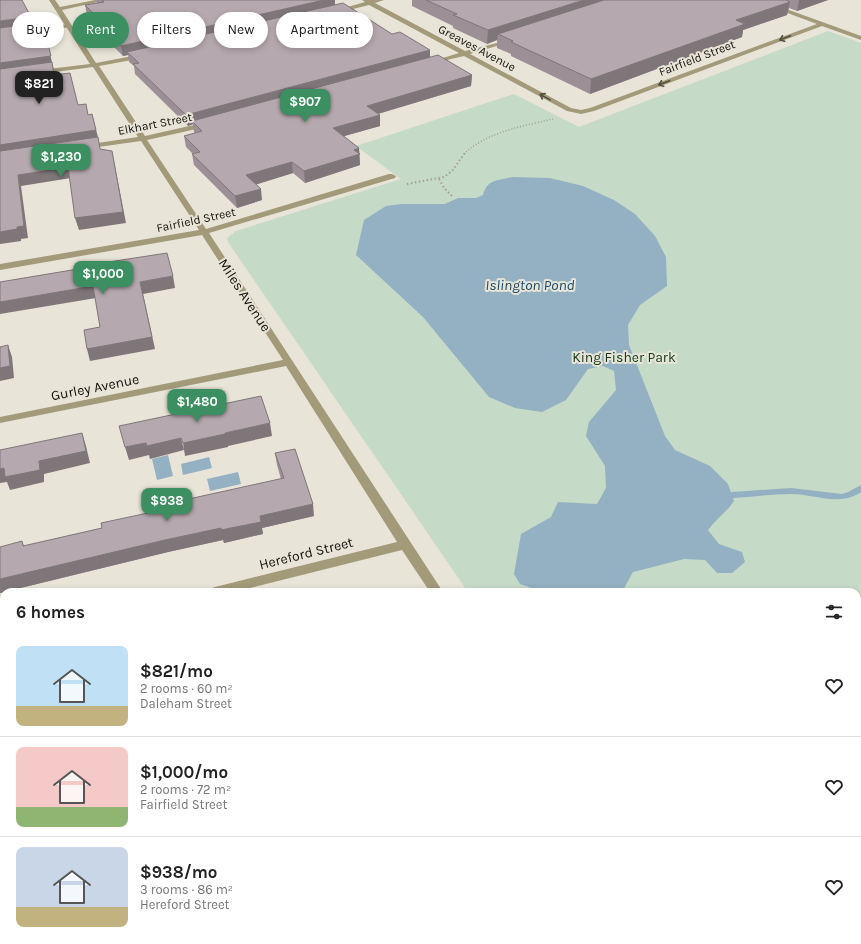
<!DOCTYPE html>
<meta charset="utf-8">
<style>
body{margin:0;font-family:Karla,sans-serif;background:#f6f6f6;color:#222;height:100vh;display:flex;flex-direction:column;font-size:15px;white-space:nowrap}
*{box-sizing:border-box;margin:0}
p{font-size:13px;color:#767676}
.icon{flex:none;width:22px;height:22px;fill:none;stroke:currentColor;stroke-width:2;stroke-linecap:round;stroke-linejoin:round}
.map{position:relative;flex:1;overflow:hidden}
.side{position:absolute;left:0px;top:588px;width:861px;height:356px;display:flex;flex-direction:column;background:#fff;border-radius:12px 12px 0 0;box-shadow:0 2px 6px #0003}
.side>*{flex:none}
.banner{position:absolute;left:12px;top:12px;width:400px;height:36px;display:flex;gap:8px}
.price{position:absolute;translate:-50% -34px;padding:0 9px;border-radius:8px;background:#3c8f61;color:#fff;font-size:13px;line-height:26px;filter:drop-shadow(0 1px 2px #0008)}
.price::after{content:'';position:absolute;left:50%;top:24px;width:12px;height:9px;margin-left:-6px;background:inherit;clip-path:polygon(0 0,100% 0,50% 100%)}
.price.on{background:#222;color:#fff}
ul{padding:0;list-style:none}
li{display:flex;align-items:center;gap:12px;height:100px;padding:0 16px}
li+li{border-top:1px solid #e0e0e0}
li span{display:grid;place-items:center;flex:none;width:112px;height:80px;border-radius:8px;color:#555}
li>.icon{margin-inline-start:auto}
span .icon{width:48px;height:48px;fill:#fffc;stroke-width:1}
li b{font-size:17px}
h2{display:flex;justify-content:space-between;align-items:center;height:48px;padding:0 16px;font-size:17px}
.pill{padding:0 14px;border-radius:18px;background:#fff;box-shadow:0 2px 6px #0003;font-size:14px;line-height:36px}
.pill.on{background:#3c8f61;color:#fff}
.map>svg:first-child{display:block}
</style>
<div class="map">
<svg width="861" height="944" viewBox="0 0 861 944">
<rect width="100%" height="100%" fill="#e8e4d7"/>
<path fill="#c5dac7" d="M 828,31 L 861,43 L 861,604 L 857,606 L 857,592 L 468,592 L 228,242 L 227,238 L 236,231 L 401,179 L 356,146 L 514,94 L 579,127 Z"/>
<path fill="#94b0c3" d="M 512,177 L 550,178 L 583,186 L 614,200 L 635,214 L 655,236 L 666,257 L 667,286 L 640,305 L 628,325 L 629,345 L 665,436 L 675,450 L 710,466 L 728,484 L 734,501 C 727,512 716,519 708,530 L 719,544 L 742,552 L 745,562 L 732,573 L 717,573 L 705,560 L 684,559 L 633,572 L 622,592 L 543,592 L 520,584 L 514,574 L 521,534 L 551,517 L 558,502 L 597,504 L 606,488 L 605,466 L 586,436 L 589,422 L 616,390 L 614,371 L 603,366 L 588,369 L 566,400 L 542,412 L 515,408 L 489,397 L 423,317 L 356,255 L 364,220 L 386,206 L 401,204 L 445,204 L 458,198 L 476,198 L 483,195 C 487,179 498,181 512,177 Z
M 168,455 L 173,476 L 157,480 L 152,459 Z
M 209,457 L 212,468 L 183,475 L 181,464 Z
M 238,472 L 241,484 L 210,491 L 207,479 Z"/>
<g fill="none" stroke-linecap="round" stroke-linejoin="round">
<path fill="#94b0c3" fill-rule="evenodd" d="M 861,485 L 861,492 C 839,507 815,494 791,494 C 771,494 752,497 732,498 L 728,495 L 732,492 L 791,488 L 842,494 L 848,492 Z"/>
<path stroke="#a39f95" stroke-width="1.5" stroke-dasharray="1 2" stroke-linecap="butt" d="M 464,154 C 486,132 524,126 553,119"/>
<path stroke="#a39f95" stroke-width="2" stroke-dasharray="1.5 2.5" stroke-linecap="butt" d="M 439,179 L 444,188 L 453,197
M 407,184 L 444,177 L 452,171 L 465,153"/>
<path fill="#a39a7a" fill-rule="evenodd" d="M 69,24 L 71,25 L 71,27 L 0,37 L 0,33 Z"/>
<path fill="#a39a7a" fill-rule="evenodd" d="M 49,0 L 55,0 L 60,7 L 95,0 L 107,0 L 62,10 L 96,63 L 143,54 L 146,56 L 143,58 L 99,66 L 145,136 L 207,122 L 211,124 L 210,126 L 147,140 L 206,229 L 389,174 L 392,174 L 396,176 L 395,178 L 209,233 L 443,592 L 430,592 L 402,550 L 234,592 L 209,592 L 211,589 L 215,587 L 397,542 L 286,366 L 0,423 L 0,417 L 283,360 L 202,235 L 0,270 L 0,264 L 199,230 L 141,141 L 84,149 L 80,147 L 84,145 L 138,137 L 93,67 L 40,74 L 37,72 L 40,70 L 90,64 Z
M 362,0 L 384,0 L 375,3 L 465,51 L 513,39 L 513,41 L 470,54 L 571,108 L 581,110 L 590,108 L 817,24 L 753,0 L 761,0 L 861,36 L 861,40 L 822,26 L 594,111 L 581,114 L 567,111 L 464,56 L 430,64 L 430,62 L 459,53 L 369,5 L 337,13 L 334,11 L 365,2 Z
M 861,631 L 861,643 L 857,644 L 857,632 Z
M 4,640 L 4,650 L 0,651 L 0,641 Z
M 164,940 L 190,940 L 188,944 L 162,944 Z
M 660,940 L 677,940 L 679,944 L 662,944 Z"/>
</g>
<path fill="#9c9096" d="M 96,0 L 335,0 L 335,5 L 430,57 L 472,75 L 471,86 L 378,114 L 380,115 L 380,126 L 344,136 L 359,148 L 360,165 L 305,183 L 293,173 L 256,184 L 262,200 L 237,208 L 194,165 L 192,154 L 193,154 L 186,147 L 184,136 L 195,133 L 194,132 L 193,124 L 188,126 L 135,74 L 134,66 L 129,62 L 128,55 L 123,56 L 109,42 L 108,36 L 87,15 L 85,5 L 97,3 Z
M 412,0 L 828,0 L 797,11 L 789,8 L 787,15 L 743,30 L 742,37 L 590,94 L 511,56 L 511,54 L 497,48 L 497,40 L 487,44 L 453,28 L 453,26 L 412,6 Z
M 275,453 L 314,516 L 262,528 L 263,534 L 224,543 L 223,540 L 168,552 L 0,593 L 22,541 L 24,546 L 102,528 L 176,507 L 281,479 L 277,465 Z
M 857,723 L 861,825 L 857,829 Z
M 759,940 L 840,940 L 836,944 L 761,944 L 759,941 Z"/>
<path fill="#7f767a" d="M 324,0 L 335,0 L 335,7 L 127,52 L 128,55 L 123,56 L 121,46 Z
M 584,0 L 623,0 L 498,34 L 497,40 L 487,44 L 488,30 Z
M 799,0 L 828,0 L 797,11 Z
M 790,2 L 787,15 L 743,30 L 742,37 L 590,94 L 591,79 L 736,20 Z
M 31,17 L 34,27 L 0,31 L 0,21 Z
M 47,40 L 57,85 L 0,73 L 0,63 Z
M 430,50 L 430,60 L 192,121 L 193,124 L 188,126 L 186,115 Z
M 472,75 L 471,86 L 367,117 L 367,106 Z
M 92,114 L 99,141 L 0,156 L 0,145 Z
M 380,115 L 380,126 L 334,139 L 333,128 Z
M 359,148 L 360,165 L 305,183 L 304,171 L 354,150 Z
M 112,151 L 126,223 L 79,230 L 75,218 Z
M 292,162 L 293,173 L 248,187 L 246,175 Z
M 68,167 L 71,178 L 21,186 L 28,238 L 21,239 L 21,241 L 0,244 L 0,232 L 18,175 Z
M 261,189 L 262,200 L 237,208 L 235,196 Z
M 173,276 L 175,288 L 143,294 L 155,349 L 90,361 L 87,349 L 140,282 Z
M 93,286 L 96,298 L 0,314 L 0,302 Z
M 8,345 L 12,357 L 14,378 L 0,381 L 0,368 Z
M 270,423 L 272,436 L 228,446 L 228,447 L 185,456 L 183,443 L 225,433 Z
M 82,433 L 86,446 L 90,463 L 44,474 L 44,482 L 10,490 L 7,482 L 0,483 L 0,469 L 39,461 Z
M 181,438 L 184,450 L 150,459 L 149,455 L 129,460 L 125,447 L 146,443 Z
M 313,504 L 314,516 L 262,528 L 263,534 L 224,543 L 221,530 L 260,516 Z
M 221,528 L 223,540 L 168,552 L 0,593 L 0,579 L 165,540 Z
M 4,733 L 4,746 L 0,747 L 0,734 Z
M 861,819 L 861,825 L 857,829 L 857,826 Z
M 861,897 L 861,904 L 857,906 L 857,900 Z
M 0,901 L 4,901 L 4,911 L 0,912 Z
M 835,940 L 840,940 L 836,944 L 830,944 Z"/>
<path fill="#b5a8ae" stroke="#7f767a" d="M 0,0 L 22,0 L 31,17 L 0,21 Z
M 102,0 L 324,0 L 121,46 L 107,32 L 111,31 L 85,5 L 104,2 Z
M 426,0 L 584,0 L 488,30 L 453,15 L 457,14 Z
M 604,0 L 786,0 L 790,2 L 736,20 L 745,24 L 591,79 L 511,42 L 513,41 L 498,34 Z
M 343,3 L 392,34 L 400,32 L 430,50 L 186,115 L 133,64 L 139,63 L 127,52 Z
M 35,23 L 45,40 L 47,40 L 51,56 L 0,63 L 0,28 Z
M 438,55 L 472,75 L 367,106 L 380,115 L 333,128 L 359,148 L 354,150 L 360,154 L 304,171 L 292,162 L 246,175 L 261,189 L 235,196 L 192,154 L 200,152 L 184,136 L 202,131 L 192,121 Z
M 52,62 L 54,75 L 70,73 L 78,105 L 86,104 L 88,115 L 92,114 L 96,130 L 0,145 L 0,69 Z
M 98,137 L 100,149 L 112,151 L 123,212 L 75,218 L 68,167 L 38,172 L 18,175 L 24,226 L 17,227 L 17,229 L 0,232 L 0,151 Z
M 167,253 L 173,276 L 140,282 L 152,337 L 87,349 L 84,330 L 100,327 L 93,286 L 0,302 L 0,282 L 90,267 L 89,265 Z
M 8,345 L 10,366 L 0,368 L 0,347 Z
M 261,396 L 270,423 L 225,433 L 225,434 L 183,443 L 181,438 L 147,446 L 146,443 L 125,447 L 119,426 Z
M 82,433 L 86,451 L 39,461 L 40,470 L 5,477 L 4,468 L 0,469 L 0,450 Z
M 295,449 L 313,504 L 260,516 L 261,522 L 221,530 L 221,528 L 165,540 L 0,579 L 0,547 L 22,541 L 23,546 L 102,528 L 101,523 L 176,507 L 175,502 L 284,478 L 275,453 Z
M 4,693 L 4,733 L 0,734 L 0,694 Z
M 861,720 L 861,820 L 857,816 L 857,723 Z
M 4,837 L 4,901 L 0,903 L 0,838 Z
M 857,855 L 861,860 L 861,897 L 857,900 Z
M 463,940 L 588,940 L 590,944 L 453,944 Z
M 773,940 L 835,940 L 830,944 L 776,944 Z"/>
<defs><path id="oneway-shaft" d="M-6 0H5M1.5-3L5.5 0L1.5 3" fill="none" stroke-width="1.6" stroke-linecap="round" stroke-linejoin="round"/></defs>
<g stroke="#544f3f">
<use href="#oneway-shaft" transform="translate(785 38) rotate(159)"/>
<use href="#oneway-shaft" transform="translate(664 83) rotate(159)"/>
<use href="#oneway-shaft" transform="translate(545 97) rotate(-151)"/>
</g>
<g text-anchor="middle" stroke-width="4" stroke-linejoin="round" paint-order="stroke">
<g font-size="12" fill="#14120e" stroke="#e8e4d7">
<text transform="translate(477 48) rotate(28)" y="4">Greaves Avenue</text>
<text transform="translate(697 58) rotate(-21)" y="4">Fairfield Street</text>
<text transform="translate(155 124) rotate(-11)" y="4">Elkhart Street</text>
<text transform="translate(196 220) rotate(-12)" y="4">Fairfield Street</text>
</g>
<g font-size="14" fill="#14120e" stroke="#e8e4d7">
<text transform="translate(245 295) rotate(57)" y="5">Miles Avenue</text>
<text transform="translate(95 387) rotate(-11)" y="5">Gurley Avenue</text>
<text transform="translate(306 553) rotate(-14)" y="5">Hereford Street</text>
</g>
<g font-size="14" fill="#0f3919" stroke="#e8e4d7">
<text x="624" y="362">King Fisher Park</text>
</g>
<g font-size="15" font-style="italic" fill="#194b68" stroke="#e8e4d7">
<text x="530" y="290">Islington Pond</text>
</g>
</g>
</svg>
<b class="price on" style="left:39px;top:105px">$821</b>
<b class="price" style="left:305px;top:123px">$907</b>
<b class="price" style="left:61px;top:178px">$1,230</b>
<b class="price" style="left:103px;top:295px">$1,000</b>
<b class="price" style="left:197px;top:423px">$1,480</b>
<b class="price" style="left:167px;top:522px">$938</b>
<div class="banner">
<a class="pill">Buy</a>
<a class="pill on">Rent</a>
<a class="pill">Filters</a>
<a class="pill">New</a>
<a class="pill">Apartment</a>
</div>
<section class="side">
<h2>6 homes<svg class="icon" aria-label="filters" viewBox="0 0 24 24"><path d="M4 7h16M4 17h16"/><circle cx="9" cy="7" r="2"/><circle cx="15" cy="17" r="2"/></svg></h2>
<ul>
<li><span style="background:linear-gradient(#bfe0f5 75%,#c2b280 0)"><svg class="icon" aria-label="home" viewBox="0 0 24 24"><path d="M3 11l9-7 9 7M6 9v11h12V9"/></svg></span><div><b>$821/mo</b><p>2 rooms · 60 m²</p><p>Daleham Street</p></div><svg class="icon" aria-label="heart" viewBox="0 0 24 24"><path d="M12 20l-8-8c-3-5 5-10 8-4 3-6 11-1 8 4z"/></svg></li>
<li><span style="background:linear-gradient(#f6c9c9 75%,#8fb573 0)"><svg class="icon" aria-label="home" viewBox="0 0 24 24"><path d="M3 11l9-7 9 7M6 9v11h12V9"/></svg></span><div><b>$1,000/mo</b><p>2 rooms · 72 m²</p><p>Fairfield Street</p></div><svg class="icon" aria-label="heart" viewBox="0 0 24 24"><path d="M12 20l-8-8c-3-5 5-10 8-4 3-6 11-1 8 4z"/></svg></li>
<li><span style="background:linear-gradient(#c9d6e8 75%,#c2b280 0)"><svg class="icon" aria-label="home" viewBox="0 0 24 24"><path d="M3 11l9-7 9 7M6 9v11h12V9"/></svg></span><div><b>$938/mo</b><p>3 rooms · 86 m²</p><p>Hereford Street</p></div><svg class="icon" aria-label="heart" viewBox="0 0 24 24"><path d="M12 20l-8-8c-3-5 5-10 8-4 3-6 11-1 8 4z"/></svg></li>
</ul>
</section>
</div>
